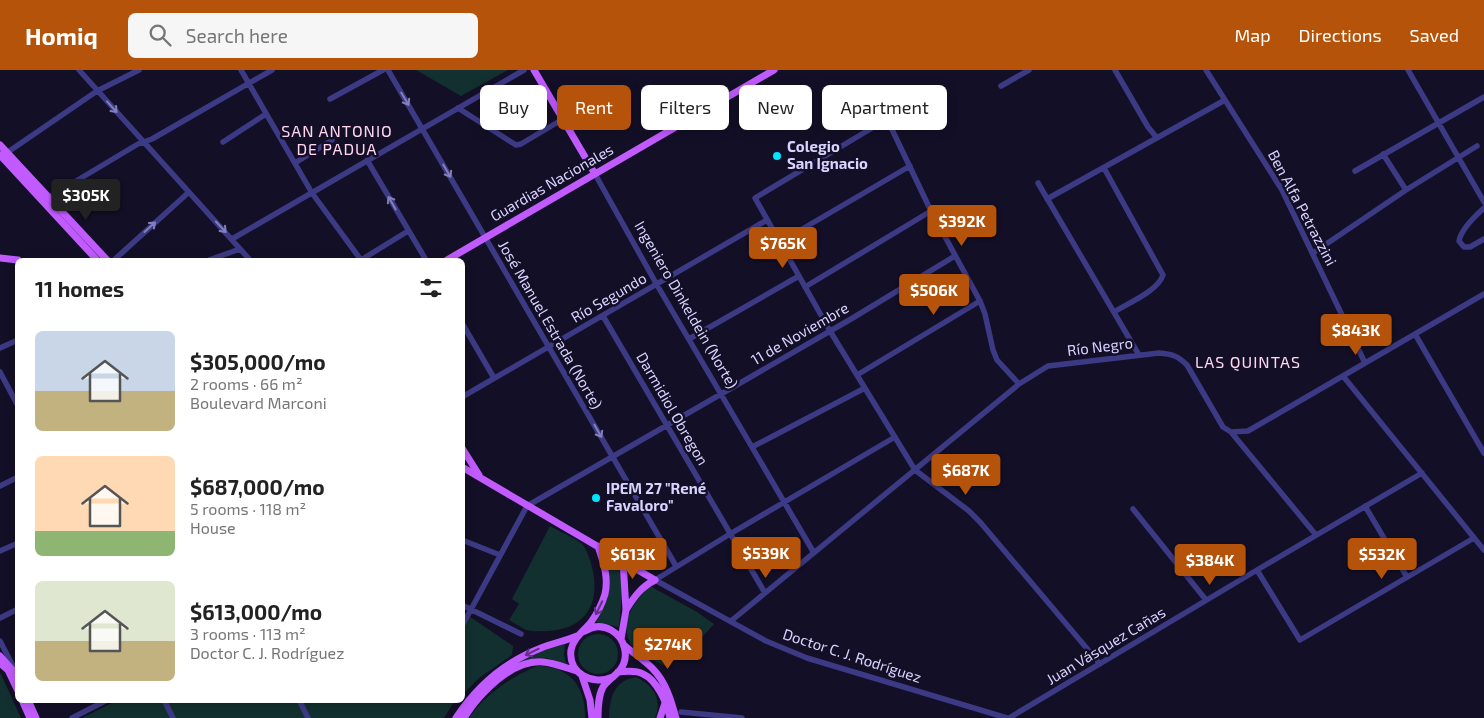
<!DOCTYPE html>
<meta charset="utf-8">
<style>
body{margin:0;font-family:"Exo 2",sans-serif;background:#f6f6f6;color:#222;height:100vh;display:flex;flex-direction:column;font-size:19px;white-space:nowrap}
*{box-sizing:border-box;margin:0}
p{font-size:16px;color:#767676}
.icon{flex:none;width:28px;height:28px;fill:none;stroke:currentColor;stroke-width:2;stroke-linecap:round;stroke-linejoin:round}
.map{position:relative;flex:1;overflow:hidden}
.drawer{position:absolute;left:15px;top:188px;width:450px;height:445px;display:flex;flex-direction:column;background:#fff;border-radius:8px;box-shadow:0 2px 12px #0003}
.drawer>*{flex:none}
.guide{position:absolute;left:480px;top:15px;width:475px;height:45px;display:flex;gap:10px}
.price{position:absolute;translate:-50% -42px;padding:0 11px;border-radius:5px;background:#b45309;color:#fff;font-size:16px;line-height:32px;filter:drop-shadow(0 1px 2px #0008)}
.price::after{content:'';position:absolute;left:50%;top:30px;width:15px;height:11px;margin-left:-8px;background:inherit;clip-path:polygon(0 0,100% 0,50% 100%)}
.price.current{background:#222;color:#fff}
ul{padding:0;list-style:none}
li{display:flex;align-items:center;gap:15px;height:125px;padding:0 20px}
li span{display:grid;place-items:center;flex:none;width:140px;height:100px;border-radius:8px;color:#555}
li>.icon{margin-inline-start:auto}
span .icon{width:60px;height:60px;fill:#fffc;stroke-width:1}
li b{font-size:21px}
h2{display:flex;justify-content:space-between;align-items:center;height:60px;padding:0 20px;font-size:21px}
.pill{padding:0 18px;border-radius:8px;background:#fff;box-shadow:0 2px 12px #0003;font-size:18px;line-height:45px}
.pill.current{background:#b45309;color:#fff}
header{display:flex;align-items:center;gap:30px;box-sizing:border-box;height:70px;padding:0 25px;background:#b45309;color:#fff}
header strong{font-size:24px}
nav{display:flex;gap:28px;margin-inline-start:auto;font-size:18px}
.search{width:350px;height:45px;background:#f6f6f6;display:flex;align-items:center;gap:12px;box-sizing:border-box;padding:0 18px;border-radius:8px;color:#767676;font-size:19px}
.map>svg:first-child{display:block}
</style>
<header>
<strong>Homiq</strong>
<div class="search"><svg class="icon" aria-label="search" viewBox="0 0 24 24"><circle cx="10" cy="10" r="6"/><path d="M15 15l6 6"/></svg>Search here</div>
<nav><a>Map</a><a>Directions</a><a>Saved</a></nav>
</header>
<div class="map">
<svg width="1484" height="648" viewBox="0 0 1484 648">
<rect width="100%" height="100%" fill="#130f26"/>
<path fill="#12302f" d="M 416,0 L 508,0 L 461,26 Z
M 550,456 C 558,461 578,469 583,475 C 589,484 593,498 594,508 C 598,540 580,559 549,561 C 542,561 533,562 526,560 C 520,557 515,553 509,550 L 519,534 L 512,529 Z
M 605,484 L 619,493 L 622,523 L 619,557 L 596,552 C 610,528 613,511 605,484 Z
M 650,516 L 697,542 L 714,554 L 694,576 L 665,596 C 656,591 641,585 634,578 C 616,557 634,531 650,516 Z
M 463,542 L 513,576 L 512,585 L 479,608 L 463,624 Z
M578 584a20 20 0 1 1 40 0a20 20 0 1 1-40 0Z
M 565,574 L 564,584 L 566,594 C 535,583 529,587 503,603 L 506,597 L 551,577 Z
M 537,596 C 570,596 586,617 585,648 L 469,648 C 485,624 511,607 537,596 Z
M 0,604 L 1,604 L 21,648 L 0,648 Z
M 636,607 C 653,615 663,629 655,648 L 609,648 C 610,628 613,611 636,607 Z
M 118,630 L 457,630 L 452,635 L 444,648 L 82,648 Z"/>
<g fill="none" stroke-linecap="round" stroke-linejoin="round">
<path stroke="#3d3a85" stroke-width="5.5" d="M 79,0 L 250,190
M 241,0 L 312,123 L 361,190 L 408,161
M 388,0 L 676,496
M 1115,0 L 1148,57 L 1157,68
M 1206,0 L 1282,120 L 1365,293
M 1408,0 L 1484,132
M 1001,16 L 1029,0
M 330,29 L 383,0
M 458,38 L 516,75 L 521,74 L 563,49
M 223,72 L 266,44
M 5,84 L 97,21 L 139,0
M 1383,84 L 1406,120
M 367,90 L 426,190
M 295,93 L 332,70
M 1104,98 L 1163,205 C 1158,221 1128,233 1114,242
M 1355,101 L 1484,27
M 595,104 L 657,215 L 814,483
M 1038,113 L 1139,285
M 46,129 L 138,74 L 152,69 L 272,0
M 1047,129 L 1225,30
M 1484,138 C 1475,146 1461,159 1459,171 L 1464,177 L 1470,177 L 1484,169
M 232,169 L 524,0
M 780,172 L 910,96
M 1313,183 L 1406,120 L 1477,76
M 114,190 L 189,122
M 209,190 L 240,179
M 805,217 L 931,141
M 603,246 L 765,523
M 462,253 L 494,308
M 1415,264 L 1484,383
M 689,269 L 799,206
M 0,278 L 18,270
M 0,302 L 18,336
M 857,305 L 980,231
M 1343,306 L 1484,480
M 1019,314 L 997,290 L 993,280 L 985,244 L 980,231 L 931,141 L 887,49 L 755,128 L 830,261 L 915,400 L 969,441 L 980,452 L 1100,594
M 462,327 L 767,150
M 1231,362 L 1316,465
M 895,367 L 730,464 L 655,510 L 766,571 L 807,588 L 1007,648
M 752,377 L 865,318
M 0,416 L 18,407
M 1365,436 L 1407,507
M 1133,439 L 1206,530
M 462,470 L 500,485
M 0,481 L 18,473
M 1257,500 L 1300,570 L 1474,468
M 462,535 L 521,564
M 0,548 L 18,539
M 731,551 L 1019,314 L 1048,296 L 1159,283 C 1172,284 1178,286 1187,295 L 1223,357 L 1231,362 L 1248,361 L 1484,224
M 462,556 L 527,436 L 851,249 L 955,186
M 0,571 L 14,598
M 164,630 L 173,648
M 299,630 L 308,648
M 681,642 L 742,648
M 72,648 L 107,630
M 1009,648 L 1257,500 L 1422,403"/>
<path stroke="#c25bff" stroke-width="7" d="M 534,0 L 595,104
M 0,75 L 107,190
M 0,85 L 97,190
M 0,188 L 18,190
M 447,190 L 774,0
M 462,378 L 479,405
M 462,397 L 655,510
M 598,476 C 603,492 609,507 605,524 C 602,534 597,544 591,552 C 584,561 573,568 571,580 C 568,604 593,616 613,607
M 626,540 C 634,527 641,517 655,510
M 585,561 C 593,556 602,555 611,560 C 625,568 630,587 620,600 C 615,606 607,611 603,617 C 598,626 598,638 598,648
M 621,569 L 626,540 L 623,491
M 624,575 C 633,583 644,590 652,598 C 666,612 671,630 676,648
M 0,586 L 18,606
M 0,593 L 8,600 L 18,621
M 618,602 C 626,601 636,600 643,604 C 657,610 667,633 670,648
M 582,606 L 590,630 L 592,648
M 22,630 L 30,648
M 28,630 L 36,648
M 456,648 C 477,616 505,592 541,578 C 553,573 565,571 577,566
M 464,648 C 479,624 512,589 543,592 C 555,593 566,598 577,601
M 660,648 L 665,633"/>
</g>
<defs><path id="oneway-shaft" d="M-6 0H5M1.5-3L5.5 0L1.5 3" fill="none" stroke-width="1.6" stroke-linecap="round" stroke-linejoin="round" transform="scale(1.25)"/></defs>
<g stroke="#837fbc">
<use href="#oneway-shaft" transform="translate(405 29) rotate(59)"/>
<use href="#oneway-shaft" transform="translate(112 37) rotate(48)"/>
<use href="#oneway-shaft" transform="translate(447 101) rotate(60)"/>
<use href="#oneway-shaft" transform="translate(392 133) rotate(-120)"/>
<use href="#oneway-shaft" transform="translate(150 157) rotate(-42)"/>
<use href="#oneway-shaft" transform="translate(221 157) rotate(47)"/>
<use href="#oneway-shaft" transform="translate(598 361) rotate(60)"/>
</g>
<g stroke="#623188">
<use href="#oneway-shaft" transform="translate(599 538) rotate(116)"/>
<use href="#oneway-shaft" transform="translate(532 582) rotate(154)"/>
</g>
<g fill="#00e5ff" stroke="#130f26" stroke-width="2">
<circle cx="777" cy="86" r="5"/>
<circle cx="596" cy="428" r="5"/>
</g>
<g text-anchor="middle" stroke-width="5" stroke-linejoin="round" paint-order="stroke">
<g font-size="15" font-weight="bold" fill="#d9d4ff" stroke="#130f26" text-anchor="start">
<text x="787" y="82">Colegio<tspan x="787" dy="17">San Ignacio</tspan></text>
<text x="606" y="424">IPEM 27 "René<tspan x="606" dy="17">Favaloro"</tspan></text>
</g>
<g font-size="15" fill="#d9d4ff" stroke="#130f26">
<text transform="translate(552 113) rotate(-30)" y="5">Guardias Nacionales</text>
<text transform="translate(1302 138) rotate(62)" y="5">Ben Alfa Petrazzini</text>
<text transform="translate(609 228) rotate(-30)" y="5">Río Segundo</text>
<text transform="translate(686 235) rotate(60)" y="5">Ingeniero Dinkeldein (Norte)</text>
<text transform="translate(550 255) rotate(60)" y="5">José Manuel Estrada (Norte)</text>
<text transform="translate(800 264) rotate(-30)" y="5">11 de Noviembre</text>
<text transform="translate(1100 277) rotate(-7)" y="5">Río Negro</text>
<text transform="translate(672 339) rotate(60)" y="5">Darmidiol Obregon</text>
<text transform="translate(1106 576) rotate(-31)" y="5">Juan Vásquez Cañas</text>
<text transform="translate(852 586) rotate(18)" y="5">Doctor C. J. Rodríguez</text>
</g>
<g font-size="16" letter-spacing="1" fill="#ffd6f0" stroke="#130f26">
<text x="337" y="67">SAN ANTONIO<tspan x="337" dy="18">DE PADUA</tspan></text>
<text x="1248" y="298">LAS QUINTAS</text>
</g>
</g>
</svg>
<b class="price current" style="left:86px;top:151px">$305K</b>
<b class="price" style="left:962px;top:177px">$392K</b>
<b class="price" style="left:783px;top:199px">$765K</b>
<b class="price" style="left:934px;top:246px">$506K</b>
<b class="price" style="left:1356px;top:286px">$843K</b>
<b class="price" style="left:966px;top:426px">$687K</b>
<b class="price" style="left:766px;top:509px">$539K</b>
<b class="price" style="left:633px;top:510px">$613K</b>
<b class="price" style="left:1382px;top:510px">$532K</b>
<b class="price" style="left:1210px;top:516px">$384K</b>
<b class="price" style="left:668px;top:600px">$274K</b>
<div class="guide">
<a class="pill">Buy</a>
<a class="pill current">Rent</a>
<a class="pill">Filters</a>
<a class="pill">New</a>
<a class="pill">Apartment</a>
</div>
<section class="drawer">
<h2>11 homes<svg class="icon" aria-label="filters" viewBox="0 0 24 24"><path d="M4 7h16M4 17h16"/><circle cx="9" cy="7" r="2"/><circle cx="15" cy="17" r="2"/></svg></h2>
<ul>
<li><span style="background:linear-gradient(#c9d6e8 60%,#c2b280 0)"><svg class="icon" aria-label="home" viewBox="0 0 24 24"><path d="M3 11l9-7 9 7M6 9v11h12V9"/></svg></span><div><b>$305,000/mo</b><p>2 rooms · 66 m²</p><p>Boulevard Marconi</p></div></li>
<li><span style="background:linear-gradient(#ffd9b3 75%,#8fb573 0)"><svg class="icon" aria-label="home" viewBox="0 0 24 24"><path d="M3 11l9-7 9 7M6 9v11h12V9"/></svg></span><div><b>$687,000/mo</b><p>5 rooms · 118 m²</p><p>House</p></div></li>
<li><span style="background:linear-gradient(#dfe7d0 60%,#c2b280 0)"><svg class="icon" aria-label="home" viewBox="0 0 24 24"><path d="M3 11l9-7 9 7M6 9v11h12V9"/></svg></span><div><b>$613,000/mo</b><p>3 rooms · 113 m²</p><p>Doctor C. J. Rodríguez</p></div></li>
</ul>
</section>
</div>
